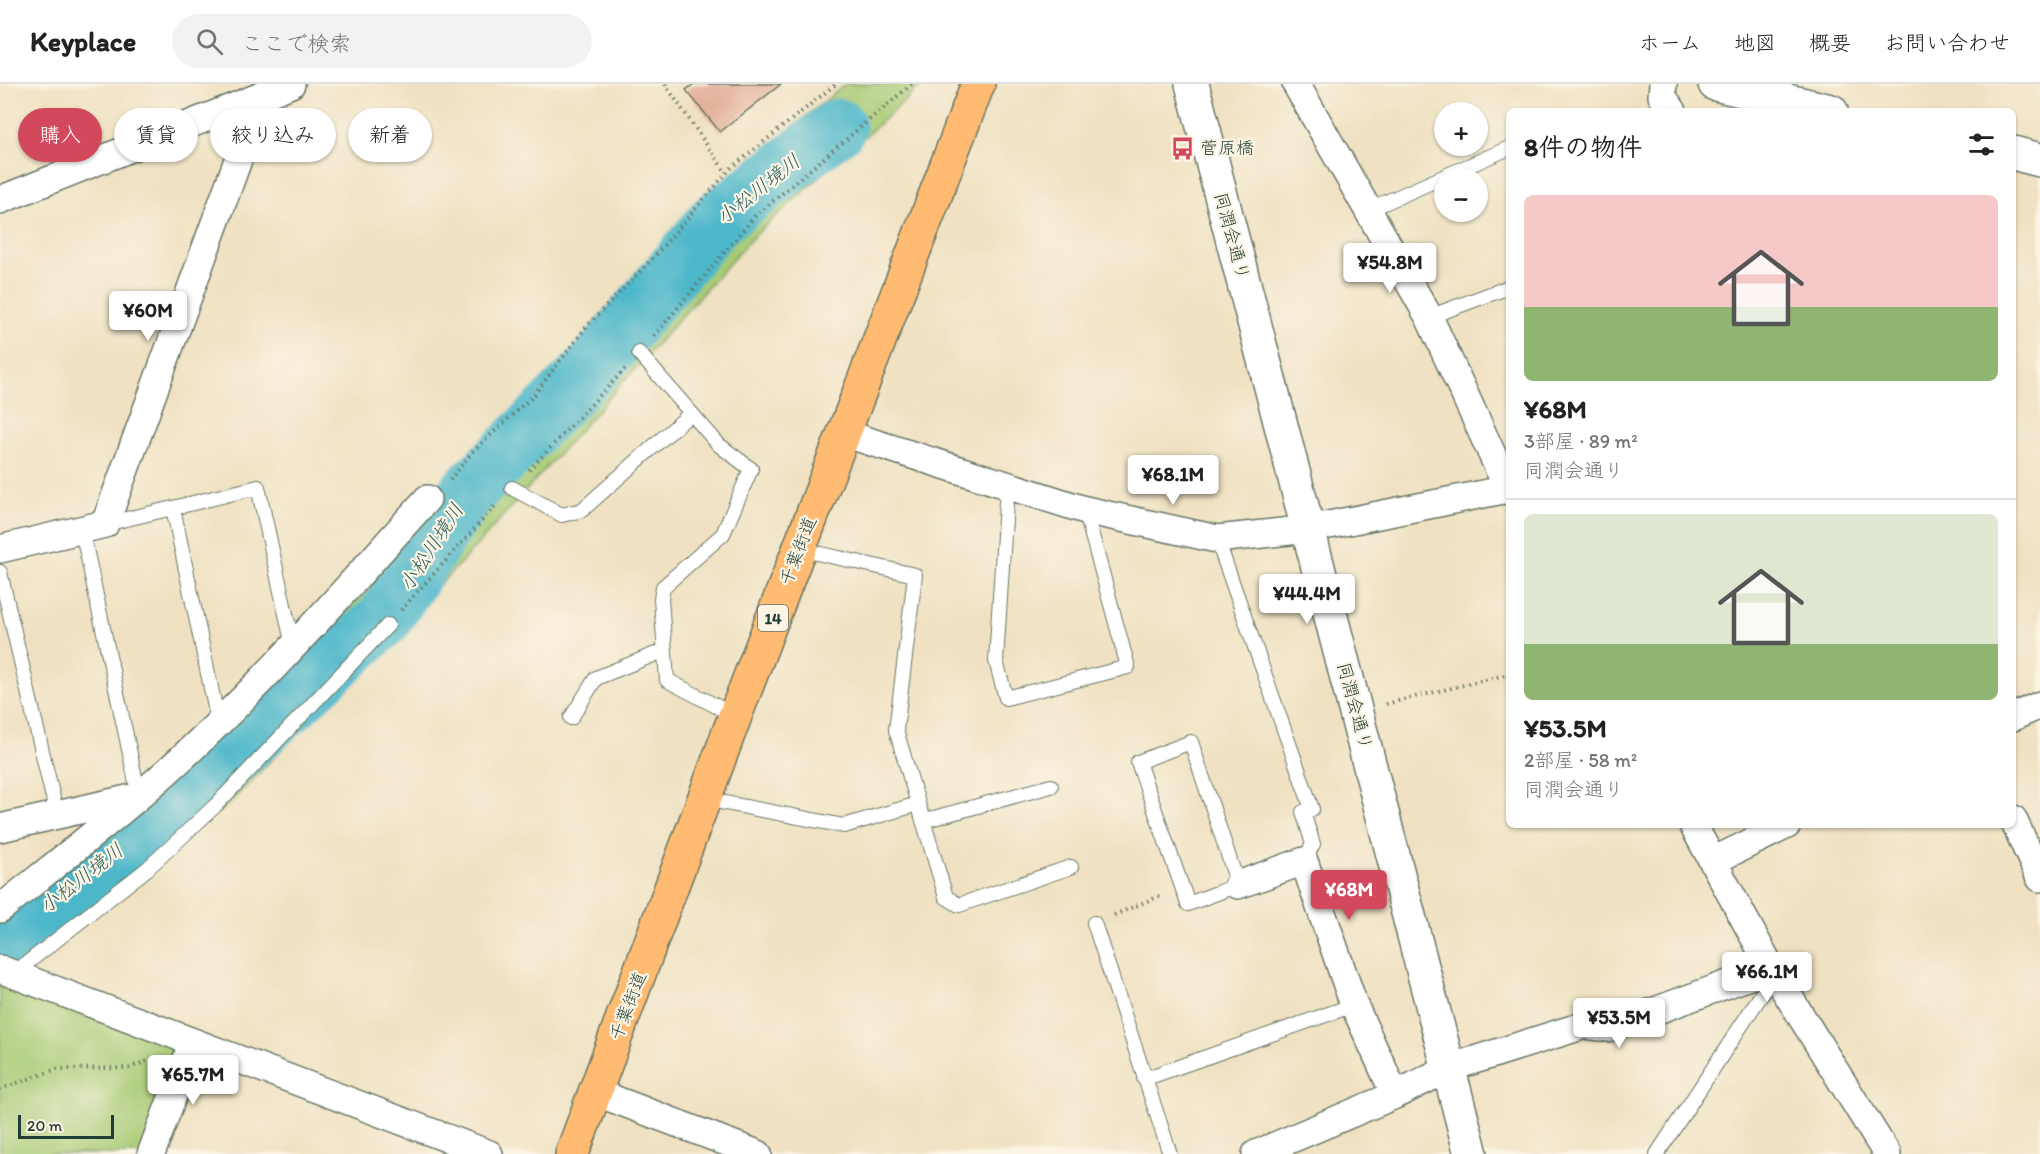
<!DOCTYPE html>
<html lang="ja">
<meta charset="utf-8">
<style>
body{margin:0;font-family:Itim,"Klee One",sans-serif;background:#f2f2f2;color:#222;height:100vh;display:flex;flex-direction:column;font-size:22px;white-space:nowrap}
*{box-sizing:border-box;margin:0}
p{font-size:20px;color:#767676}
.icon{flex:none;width:33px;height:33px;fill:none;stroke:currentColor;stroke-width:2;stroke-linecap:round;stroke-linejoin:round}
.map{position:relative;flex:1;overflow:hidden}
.side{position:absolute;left:1506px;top:24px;width:510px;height:720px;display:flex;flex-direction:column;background:#fff;border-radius:9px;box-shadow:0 2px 4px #0004}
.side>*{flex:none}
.hud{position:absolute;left:18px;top:24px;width:570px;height:54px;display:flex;gap:12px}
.buttons{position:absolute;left:1434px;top:18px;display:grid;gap:12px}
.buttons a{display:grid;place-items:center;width:54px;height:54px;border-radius:50%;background:#fff;box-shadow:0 2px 4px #0004;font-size:30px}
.scale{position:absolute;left:18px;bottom:15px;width:96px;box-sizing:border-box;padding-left:6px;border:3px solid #1f3d34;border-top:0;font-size:16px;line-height:21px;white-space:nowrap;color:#1f3d34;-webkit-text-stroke:4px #fcf5e5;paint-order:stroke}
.price{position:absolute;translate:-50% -51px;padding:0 14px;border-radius:6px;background:#fff;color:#222;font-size:20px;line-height:39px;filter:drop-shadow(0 2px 3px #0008)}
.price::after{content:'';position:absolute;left:50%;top:36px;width:18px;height:14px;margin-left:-9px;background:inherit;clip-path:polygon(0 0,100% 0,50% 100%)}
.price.active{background:#d1495b;color:#fff}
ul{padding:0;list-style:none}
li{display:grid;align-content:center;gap:12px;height:318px;padding:0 18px}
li+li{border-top:2px solid #e0e0e0}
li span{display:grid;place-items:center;height:186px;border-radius:9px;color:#555}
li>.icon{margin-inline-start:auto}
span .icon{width:108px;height:108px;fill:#fffc;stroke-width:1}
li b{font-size:26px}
h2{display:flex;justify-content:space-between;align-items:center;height:72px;padding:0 18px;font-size:26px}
.tag{padding:0 21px;border-radius:27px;background:#fff;box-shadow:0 2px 4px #0004;font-size:21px;line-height:54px}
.tag.active{background:#d1495b;color:#fff}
header{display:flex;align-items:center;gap:36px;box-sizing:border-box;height:84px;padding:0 30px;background:#fff;border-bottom:2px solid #e0e0e0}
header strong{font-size:28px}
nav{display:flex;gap:33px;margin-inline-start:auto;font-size:21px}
.search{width:420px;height:54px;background:#f2f2f2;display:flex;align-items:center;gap:15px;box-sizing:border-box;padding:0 21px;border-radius:33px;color:#767676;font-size:22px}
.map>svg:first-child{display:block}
</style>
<header>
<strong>Keyplace</strong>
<div class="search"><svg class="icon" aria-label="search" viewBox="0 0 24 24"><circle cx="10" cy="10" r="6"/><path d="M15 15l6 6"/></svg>ここで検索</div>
<nav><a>ホーム</a><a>地図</a><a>概要</a><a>お問い合わせ</a></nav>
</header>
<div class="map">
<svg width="2040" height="1070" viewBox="0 0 2040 1070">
<rect width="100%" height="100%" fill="#fcf5e5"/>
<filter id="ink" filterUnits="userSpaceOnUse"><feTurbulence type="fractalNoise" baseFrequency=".0167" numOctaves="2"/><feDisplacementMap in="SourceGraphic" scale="12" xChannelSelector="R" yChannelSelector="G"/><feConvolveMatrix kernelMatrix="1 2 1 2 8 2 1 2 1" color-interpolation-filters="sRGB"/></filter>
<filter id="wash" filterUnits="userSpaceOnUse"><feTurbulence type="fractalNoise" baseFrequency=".008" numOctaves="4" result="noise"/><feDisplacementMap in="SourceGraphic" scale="24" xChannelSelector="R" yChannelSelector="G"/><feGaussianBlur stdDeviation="1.35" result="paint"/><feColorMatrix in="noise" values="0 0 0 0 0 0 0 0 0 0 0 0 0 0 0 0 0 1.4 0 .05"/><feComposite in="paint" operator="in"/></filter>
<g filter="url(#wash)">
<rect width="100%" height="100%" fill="#efe1c1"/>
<path fill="#a7ca74" stroke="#638454" stroke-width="1.5" d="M 846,0 L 923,0 L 751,155 L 469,470 L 228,721 L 14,883 L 0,876 L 0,833 L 147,713 L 367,505 L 475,374 L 569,280 L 701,116 Z
M 0,890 L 181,960 L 146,1070 L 0,1070 Z"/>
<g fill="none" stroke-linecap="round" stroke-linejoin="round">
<path stroke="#4db7ca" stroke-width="57" d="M 0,858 L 210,693 L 384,535 L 465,411 L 590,287 L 716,136 L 838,43"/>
</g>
<g id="blocks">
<path fill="#e2af98" d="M 694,0 L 781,0 L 720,48 L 686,6 Z"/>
</g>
</g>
<g filter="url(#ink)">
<use href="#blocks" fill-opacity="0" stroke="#687665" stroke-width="1.5"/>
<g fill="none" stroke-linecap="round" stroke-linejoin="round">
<defs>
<path id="service" d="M 1368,126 L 1509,64
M 1429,233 L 1509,203
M 639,269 L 719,361 L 751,385 L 723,450 L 663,503 L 661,515 L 667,596 L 735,632
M 1007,403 L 996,577 L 1006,614 L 1128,583 L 1085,426
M 512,404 L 562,431 L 582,426 L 690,330
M 173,424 L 258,403 L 293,562
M 105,440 L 173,424 L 218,637
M 82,446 L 139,712
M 1217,455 L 1312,725 L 1303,728 L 1313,760 L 1304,777
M 799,465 L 915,491 L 896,646 L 946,813 L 959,821 L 1071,783
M 0,488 L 57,731
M 571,634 L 596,594 L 663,567
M 1191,658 L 1238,801 L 1188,820 L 1138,678 Z
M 705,715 L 844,742 L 918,720
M 923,737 L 1051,702
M 1094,839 L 1170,1070
M 13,890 L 147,785 L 215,722 L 388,541
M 1144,995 L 1354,921
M 1657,1070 L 1775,890"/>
<path id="minor" d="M 1296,0 L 1429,233 L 1509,407
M 1663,0 L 1662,12 L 1673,27
M 0,116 L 291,0
M 843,349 L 1085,426 L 1217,455 L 1309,445 L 1508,405
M 0,465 L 105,440 L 261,13
M 2013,633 L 2040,621
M 2013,735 L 2040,794
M 1693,741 L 1771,884 L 1887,1070
M 0,744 L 132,714
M 1713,777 L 1787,741
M 1238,801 L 1304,777 L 1354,921 L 1395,1011
M 0,825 C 46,788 93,751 138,713 C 243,623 335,518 427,415
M 0,885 L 489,1070
M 595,1008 L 758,1070
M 151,1070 L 193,958
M 1256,1070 L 1395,1011 L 1449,984 L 1585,941 L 1609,944 L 1771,884"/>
<path id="tertiary" d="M 1192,0 L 1471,1070
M 1715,0 L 1831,27
M 2013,69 L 2040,76"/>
<path id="trunk" d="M 572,1070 L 735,632 L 978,0"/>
</defs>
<use href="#service" stroke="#687665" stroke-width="16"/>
<use href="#minor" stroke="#687665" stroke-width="30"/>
<use href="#tertiary" stroke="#687665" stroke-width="36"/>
<use href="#trunk" stroke="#687665" stroke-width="36"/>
<path stroke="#687665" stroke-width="4" stroke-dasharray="1.5 4.5" stroke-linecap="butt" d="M 665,0 L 726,89
M 654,252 L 755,132 L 912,0
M 529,386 L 625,285
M 450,396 L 472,368 L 533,312 L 587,242 L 652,175 L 730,85 L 836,0
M 401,526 L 497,420
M 1386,620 L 1509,590
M 1114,831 L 1162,811
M 0,1005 L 57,985 L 129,984 L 153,975"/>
<use href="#service" stroke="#fff" stroke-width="14"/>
<use href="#minor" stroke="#fff" stroke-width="27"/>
<use href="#tertiary" stroke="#fff" stroke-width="33"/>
<use href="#trunk" stroke="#febb71" stroke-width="33"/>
</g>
</g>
<defs>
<symbol id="bus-bare" viewBox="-9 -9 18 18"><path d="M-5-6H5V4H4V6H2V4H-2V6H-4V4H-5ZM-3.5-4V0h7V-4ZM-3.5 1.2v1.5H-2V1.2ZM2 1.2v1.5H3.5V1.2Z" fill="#d1495b" stroke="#fcf5e5" stroke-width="2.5" paint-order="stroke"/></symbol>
</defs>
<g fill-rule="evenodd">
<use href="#bus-bare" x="1166" y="48" width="33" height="33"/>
</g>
<g text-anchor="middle" stroke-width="4.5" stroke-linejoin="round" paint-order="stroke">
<rect fill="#fcf5e5" stroke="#617469" stroke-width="1.5" x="758" y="521" width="30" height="26" rx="4.5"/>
<g font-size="16" font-weight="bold" fill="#1f3d34">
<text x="773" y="540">14</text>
</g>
<g font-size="18" fill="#1f3d34" stroke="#fcf5e5" text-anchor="start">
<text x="1200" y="70">菅原橋</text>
</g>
<g font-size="18" fill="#1f3d34" stroke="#fcf5e5">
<text transform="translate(1232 152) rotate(75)" y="6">同潤会通り</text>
<text transform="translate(798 467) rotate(-69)" y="6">千葉街道</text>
<text transform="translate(1355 622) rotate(75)" y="6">同潤会通り</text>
<text transform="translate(628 922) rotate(-69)" y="6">千葉街道</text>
</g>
<g font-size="20" font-style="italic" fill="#2a5c5a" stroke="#fcf5e5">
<text transform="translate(758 105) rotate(-38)" y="7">小松川境川</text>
<text transform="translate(431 463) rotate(-57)" y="7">小松川境川</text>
<text transform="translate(81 794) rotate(-38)" y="7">小松川境川</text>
</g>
</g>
</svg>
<div class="buttons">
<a>+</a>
<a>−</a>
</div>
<div class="scale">20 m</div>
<b class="price" style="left:1390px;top:210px">¥54.8M</b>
<b class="price" style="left:148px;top:258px">¥60M</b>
<b class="price" style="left:1173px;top:422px">¥68.1M</b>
<b class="price" style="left:1307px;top:541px">¥44.4M</b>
<b class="price active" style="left:1349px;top:837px">¥68M</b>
<b class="price" style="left:1767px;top:919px">¥66.1M</b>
<b class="price" style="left:1619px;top:965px">¥53.5M</b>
<b class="price" style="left:193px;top:1022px">¥65.7M</b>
<div class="hud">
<a class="tag active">購入</a>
<a class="tag">賃貸</a>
<a class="tag">絞り込み</a>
<a class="tag">新着</a>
</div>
<section class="side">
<h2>8件の物件<svg class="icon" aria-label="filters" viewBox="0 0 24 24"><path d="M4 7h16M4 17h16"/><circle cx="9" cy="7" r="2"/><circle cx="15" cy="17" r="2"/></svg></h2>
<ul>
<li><span style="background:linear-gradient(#f6c9c9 60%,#8fb573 0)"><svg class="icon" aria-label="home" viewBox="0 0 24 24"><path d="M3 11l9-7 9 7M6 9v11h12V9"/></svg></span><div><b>¥68M</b><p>3部屋 · 89 m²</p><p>同潤会通り</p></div></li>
<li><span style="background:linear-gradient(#dfe7d0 70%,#8fb573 0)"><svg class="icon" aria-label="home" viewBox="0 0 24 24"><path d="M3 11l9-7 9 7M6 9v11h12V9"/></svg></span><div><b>¥53.5M</b><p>2部屋 · 58 m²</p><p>同潤会通り</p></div></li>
</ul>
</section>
</div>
